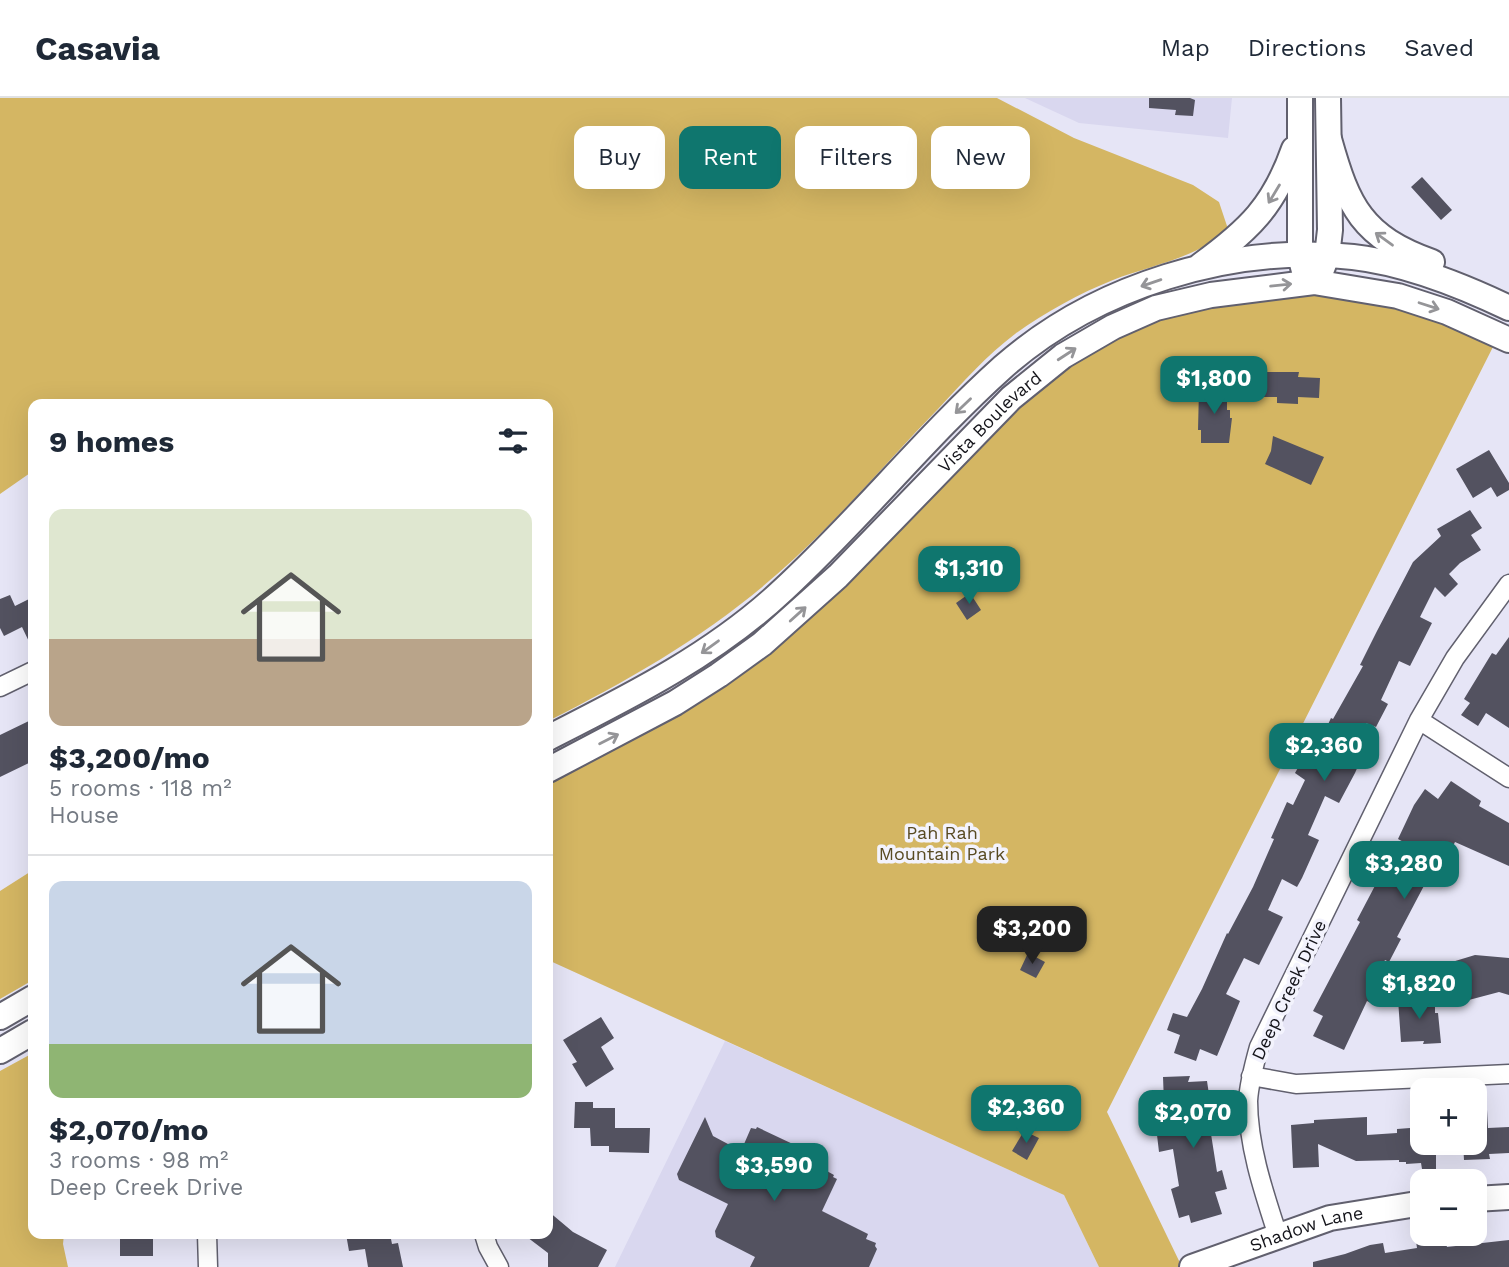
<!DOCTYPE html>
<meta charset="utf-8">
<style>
body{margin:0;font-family:"Work Sans",sans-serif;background:#f6f6f7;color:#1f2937;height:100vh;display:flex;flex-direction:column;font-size:26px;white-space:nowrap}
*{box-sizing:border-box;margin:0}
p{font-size:23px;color:#747a83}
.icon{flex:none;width:38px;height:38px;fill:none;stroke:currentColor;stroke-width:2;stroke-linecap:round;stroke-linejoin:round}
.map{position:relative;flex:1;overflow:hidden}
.side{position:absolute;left:28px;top:301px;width:525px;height:840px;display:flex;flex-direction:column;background:#fff;border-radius:14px;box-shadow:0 7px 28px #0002}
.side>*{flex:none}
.hud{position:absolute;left:574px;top:28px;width:665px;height:63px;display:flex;gap:14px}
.buttons{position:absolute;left:1410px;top:980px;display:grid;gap:14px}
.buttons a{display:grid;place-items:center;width:77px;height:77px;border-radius:14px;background:#fff;box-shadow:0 7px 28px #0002;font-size:35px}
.price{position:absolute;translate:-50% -60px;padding:0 16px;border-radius:14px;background:#0f766e;color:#fff;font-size:23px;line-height:46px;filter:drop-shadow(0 2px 4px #0008)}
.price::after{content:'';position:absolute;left:50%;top:42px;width:21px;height:16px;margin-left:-10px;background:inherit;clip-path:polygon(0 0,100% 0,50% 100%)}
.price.on{background:#222;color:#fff}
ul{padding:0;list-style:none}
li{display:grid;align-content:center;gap:14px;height:371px;padding:0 21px}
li+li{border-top:2px solid #e0e1e3}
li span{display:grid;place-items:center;height:217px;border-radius:14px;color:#555}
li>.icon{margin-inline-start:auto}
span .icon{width:126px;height:126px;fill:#fffc;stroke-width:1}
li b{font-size:30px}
h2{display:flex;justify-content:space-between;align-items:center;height:84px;padding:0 21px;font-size:30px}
.chip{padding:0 24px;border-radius:14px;background:#fff;box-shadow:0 7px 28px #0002;font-size:24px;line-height:63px}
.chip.on{background:#0f766e;color:#fff}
header{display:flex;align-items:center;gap:42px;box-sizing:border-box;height:98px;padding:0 35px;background:#fff;border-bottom:2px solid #e0e1e3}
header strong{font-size:33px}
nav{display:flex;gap:38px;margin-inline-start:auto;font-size:24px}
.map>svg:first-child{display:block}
</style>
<header>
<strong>Casavia</strong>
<nav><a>Map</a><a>Directions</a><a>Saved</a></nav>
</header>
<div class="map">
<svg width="1509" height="1169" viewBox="0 0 1509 1169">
<rect width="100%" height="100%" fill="#e6e5f6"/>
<path fill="#d9d7ef" d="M 1025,0 L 1232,0 L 1228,40 L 1079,25 Z
M 725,943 L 1064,1097 L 1099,1169 L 615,1169 Z"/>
<path fill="#d4b663" d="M 0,0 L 997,0 L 1074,40 L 1193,87 L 1219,104 L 1228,131 C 1198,160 1151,167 1113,182 C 1080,195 1044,215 1015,236 C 987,257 963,284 939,310 C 891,359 846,413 795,460 C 720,530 639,577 548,623 L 548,306 L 33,306 L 33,373 L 0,396 Z
M 1329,186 L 1499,237 L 1107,1014 L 1182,1169 L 1099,1169 L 1064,1097 L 548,862 L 548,673 L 699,592 L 996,317 L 1123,225 Z
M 33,772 L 33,882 L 0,901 L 0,793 Z
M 33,955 L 33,1000 L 28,1005 L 33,1009 L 33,1136 L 64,1136 L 63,1146 L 68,1169 L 0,1169 L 0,973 Z"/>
<path fill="#535260" d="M 1149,0 L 1190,0 L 1195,2 L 1193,18 L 1175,17 L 1176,12 L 1149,10 Z
M 1422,79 L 1452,112 L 1441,122 L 1411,89 Z
M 1262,274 L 1299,274 L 1298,279 L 1320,280 L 1319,300 L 1298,299 L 1298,306 L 1277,305 L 1277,299 L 1264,299 L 1264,288 L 1261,288 Z
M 1210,289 L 1227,289 L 1227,312 L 1230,312 L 1230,320 L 1232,320 L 1229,345 L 1201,345 L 1201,332 L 1198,332 L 1199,291 Z
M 1273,338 L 1324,359 L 1311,387 L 1265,366 L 1271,353 Z
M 1489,352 L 1509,385 L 1509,392 L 1497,399 L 1491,389 L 1473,400 L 1456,371 Z
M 1470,412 L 1482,430 L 1471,437 L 1481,452 L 1460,465 L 1449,476 L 1458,486 L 1445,499 L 1435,489 L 1420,519 L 1432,525 L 1410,568 L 1399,563 L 1381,602 L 1388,606 L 1376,629 L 1366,625 L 1353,654 L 1362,659 L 1355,675 L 1339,705 L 1325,698 L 1308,737 L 1319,742 L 1302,780 L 1297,789 L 1282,781 L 1268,812 L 1283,819 L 1259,867 L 1244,860 L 1226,896 L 1240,903 L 1217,958 L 1200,951 L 1196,963 L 1174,955 L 1180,937 L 1167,932 L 1173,915 L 1187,919 L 1202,891 L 1227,835 L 1228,836 L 1253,789 L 1274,741 L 1271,740 L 1287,704 L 1293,707 L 1305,682 L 1295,675 L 1303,661 L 1310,665 L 1331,620 L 1333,621 L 1363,568 L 1360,567 L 1377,533 L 1413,464 L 1441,438 L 1437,431 Z
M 970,495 L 981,512 L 967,522 L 956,505 Z
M 10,497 L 15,508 L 29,501 L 33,510 L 33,552 L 22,529 L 4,538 L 0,530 L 0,501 Z
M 1509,539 L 1509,630 L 1486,615 L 1478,628 L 1461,617 L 1470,605 L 1464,601 L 1492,555 L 1496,557 Z
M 33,621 L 33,663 L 0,679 L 0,637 Z
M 1451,683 L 1481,703 L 1479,708 L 1509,725 L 1509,768 L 1455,744 L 1448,758 L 1436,753 L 1423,780 L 1427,782 L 1397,839 L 1401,841 L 1389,864 L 1385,862 L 1373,887 L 1381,891 L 1373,906 L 1367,903 L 1344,952 L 1313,938 L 1323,918 L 1313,913 L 1360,824 L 1357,822 L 1378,782 L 1388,787 L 1409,747 L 1398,741 L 1414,707 L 1425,691 L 1438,701 Z
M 1028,855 L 1045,864 L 1036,880 L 1020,872 Z
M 1475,857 L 1509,860 L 1509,897 L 1499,894 L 1465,903 L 1459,885 L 1448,888 L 1442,867 Z
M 1424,899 L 1425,904 L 1435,904 L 1435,915 L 1438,915 L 1441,945 L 1423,946 L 1424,943 L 1401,944 L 1398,901 Z
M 601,919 L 614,940 L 601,949 L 614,971 L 586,989 L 572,966 L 577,964 L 563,942 Z
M 1190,978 L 1188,984 L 1207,983 L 1212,1017 L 1208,1017 L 1217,1074 L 1222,1072 L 1227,1091 L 1215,1094 L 1222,1116 L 1191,1125 L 1189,1117 L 1179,1120 L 1171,1091 L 1179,1088 L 1173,1051 L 1159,1054 L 1157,1037 L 1181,1032 L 1181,1004 L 1164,1005 L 1163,979 Z
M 1486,993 L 1488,1030 L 1509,1029 L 1509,1055 L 1489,1056 L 1490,1061 L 1464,1062 L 1463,1045 L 1475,1045 L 1475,994 Z
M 575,1004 L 593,1004 L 593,1010 L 615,1010 L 615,1030 L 650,1030 L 649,1055 L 609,1054 L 609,1048 L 591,1048 L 590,1030 L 574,1030 Z
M 705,1019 L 713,1038 L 741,1053 L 751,1030 L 756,1031 L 757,1029 L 797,1048 L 798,1057 L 834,1077 L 833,1079 L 837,1081 L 822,1113 L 868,1136 L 866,1141 L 876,1145 L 875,1148 L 877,1151 L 869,1169 L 750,1169 L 755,1159 L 716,1139 L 715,1133 L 728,1106 L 679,1082 L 677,1076 Z
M 1367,1019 L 1367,1037 L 1397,1035 L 1397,1031 L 1423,1029 L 1423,1045 L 1436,1045 L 1436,1071 L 1422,1071 L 1421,1065 L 1406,1066 L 1406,1064 L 1399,1064 L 1399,1062 L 1356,1063 L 1318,1046 L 1319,1069 L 1293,1070 L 1291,1027 L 1314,1025 L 1314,1022 Z
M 1024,1033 L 1039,1040 L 1027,1062 L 1012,1053 Z
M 548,1113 L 573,1134 L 607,1152 L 598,1169 L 548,1169 L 548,1155 L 523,1136 L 548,1136 Z
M 120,1136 L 153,1136 L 153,1158 L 120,1158 Z
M 346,1136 L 390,1136 L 392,1146 L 398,1145 L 403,1169 L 368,1169 L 365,1151 L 349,1153 Z
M 1444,1139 L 1447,1149 L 1509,1142 L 1509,1169 L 1313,1169 L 1313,1164 L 1345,1156 L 1370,1147 L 1383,1145 L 1385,1155 L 1417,1150 L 1416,1143 Z"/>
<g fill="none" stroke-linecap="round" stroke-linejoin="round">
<defs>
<path id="street" d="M 0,589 L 33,573
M 1419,622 L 1509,680
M 1251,978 L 1296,986 L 1509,976
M 207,1136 L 208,1169
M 484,1136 L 488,1149 L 499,1169
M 1278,1138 C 1264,1095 1248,1048 1248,1003 C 1249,985 1254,967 1259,949 L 1419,622 L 1455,560 L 1509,486"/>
<g id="secondary">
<path d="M 1300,0 L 1300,158 L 1304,173"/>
<path d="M 1329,41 C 1348,109 1362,139 1432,164"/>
<path d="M 1201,167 C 1249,132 1274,108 1294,51"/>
<path d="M 1322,171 L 1327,158 L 1330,132 L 1328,0"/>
<path d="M 548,640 C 631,598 715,556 783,492 C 860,421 925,339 1003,269 C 1095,188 1231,146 1353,159 C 1406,165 1461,187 1509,210"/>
<path id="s1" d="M 548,672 L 675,605 L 719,577 L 762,546 L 838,478 L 1011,300 L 1063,258 L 1113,229 L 1156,210 L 1211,197 L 1314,184 L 1398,198 L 1447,214 L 1509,242"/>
<path d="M 0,919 L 33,900"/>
<path d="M 0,953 L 33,934"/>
<path d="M 1475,1101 L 1509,1099"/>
<path id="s2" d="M 1192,1169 L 1330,1120 L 1423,1105"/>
</g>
</defs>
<use href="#street" stroke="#61606e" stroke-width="21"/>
<use href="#secondary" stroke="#61606e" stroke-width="28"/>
<use href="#street" stroke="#fff" stroke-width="18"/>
<use href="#secondary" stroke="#fff" stroke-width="24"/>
</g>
<defs><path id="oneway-shaft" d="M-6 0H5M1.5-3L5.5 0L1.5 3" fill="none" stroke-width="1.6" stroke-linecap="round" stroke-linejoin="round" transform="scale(1.75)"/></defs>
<g stroke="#959598">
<use href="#oneway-shaft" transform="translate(1274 96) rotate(121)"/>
<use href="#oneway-shaft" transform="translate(1384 141) rotate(-144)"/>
<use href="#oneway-shaft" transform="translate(1151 185) rotate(161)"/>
<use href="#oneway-shaft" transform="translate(1281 187) rotate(-6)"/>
<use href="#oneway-shaft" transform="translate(1429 208) rotate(18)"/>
<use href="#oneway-shaft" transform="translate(1067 256) rotate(-33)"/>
<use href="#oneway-shaft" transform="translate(963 308) rotate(136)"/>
<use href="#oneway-shaft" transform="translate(798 516) rotate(-42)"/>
<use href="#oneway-shaft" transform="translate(710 549) rotate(144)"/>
<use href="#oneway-shaft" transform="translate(609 641) rotate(-27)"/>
</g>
<g text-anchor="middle" stroke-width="7" stroke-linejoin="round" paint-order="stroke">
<g font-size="18" fill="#14141a" stroke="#f3f3fd">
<text dy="6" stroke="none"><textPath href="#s1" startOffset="567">Vista Boulevard</textPath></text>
<text transform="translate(1289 892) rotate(-65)" y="6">Deep Creek Drive</text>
<text dy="6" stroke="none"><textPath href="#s2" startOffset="121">Shadow Lane</textPath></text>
</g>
<g font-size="18" fill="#584a22" stroke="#f3f3fd">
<text x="942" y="741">Pah Rah<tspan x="942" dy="21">Mountain Park</tspan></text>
</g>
</g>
</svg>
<div class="buttons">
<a>+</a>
<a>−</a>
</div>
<b class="price" style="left:1214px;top:318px">$1,800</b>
<b class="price" style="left:969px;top:508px">$1,310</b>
<b class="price" style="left:1324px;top:685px">$2,360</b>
<b class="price" style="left:1404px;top:803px">$3,280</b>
<b class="price on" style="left:1032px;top:868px">$3,200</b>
<b class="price" style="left:1419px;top:923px">$1,820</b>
<b class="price" style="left:1026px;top:1047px">$2,360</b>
<b class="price" style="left:1193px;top:1052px">$2,070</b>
<b class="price" style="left:774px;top:1105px">$3,590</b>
<div class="hud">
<a class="chip">Buy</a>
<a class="chip on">Rent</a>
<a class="chip">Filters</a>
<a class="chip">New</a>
</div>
<section class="side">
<h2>9 homes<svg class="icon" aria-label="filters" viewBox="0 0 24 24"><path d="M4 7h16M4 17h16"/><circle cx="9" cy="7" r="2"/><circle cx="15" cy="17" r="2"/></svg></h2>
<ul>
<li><span style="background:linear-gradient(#dfe7d0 60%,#b9a48a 0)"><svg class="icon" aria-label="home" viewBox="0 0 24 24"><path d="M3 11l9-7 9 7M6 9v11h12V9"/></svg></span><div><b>$3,200/mo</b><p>5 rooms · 118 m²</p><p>House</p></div></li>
<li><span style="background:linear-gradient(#c9d6e8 75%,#8fb573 0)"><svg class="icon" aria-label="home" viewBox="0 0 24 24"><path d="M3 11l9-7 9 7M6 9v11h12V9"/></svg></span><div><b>$2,070/mo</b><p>3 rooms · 98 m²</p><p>Deep Creek Drive</p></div></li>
</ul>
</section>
</div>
